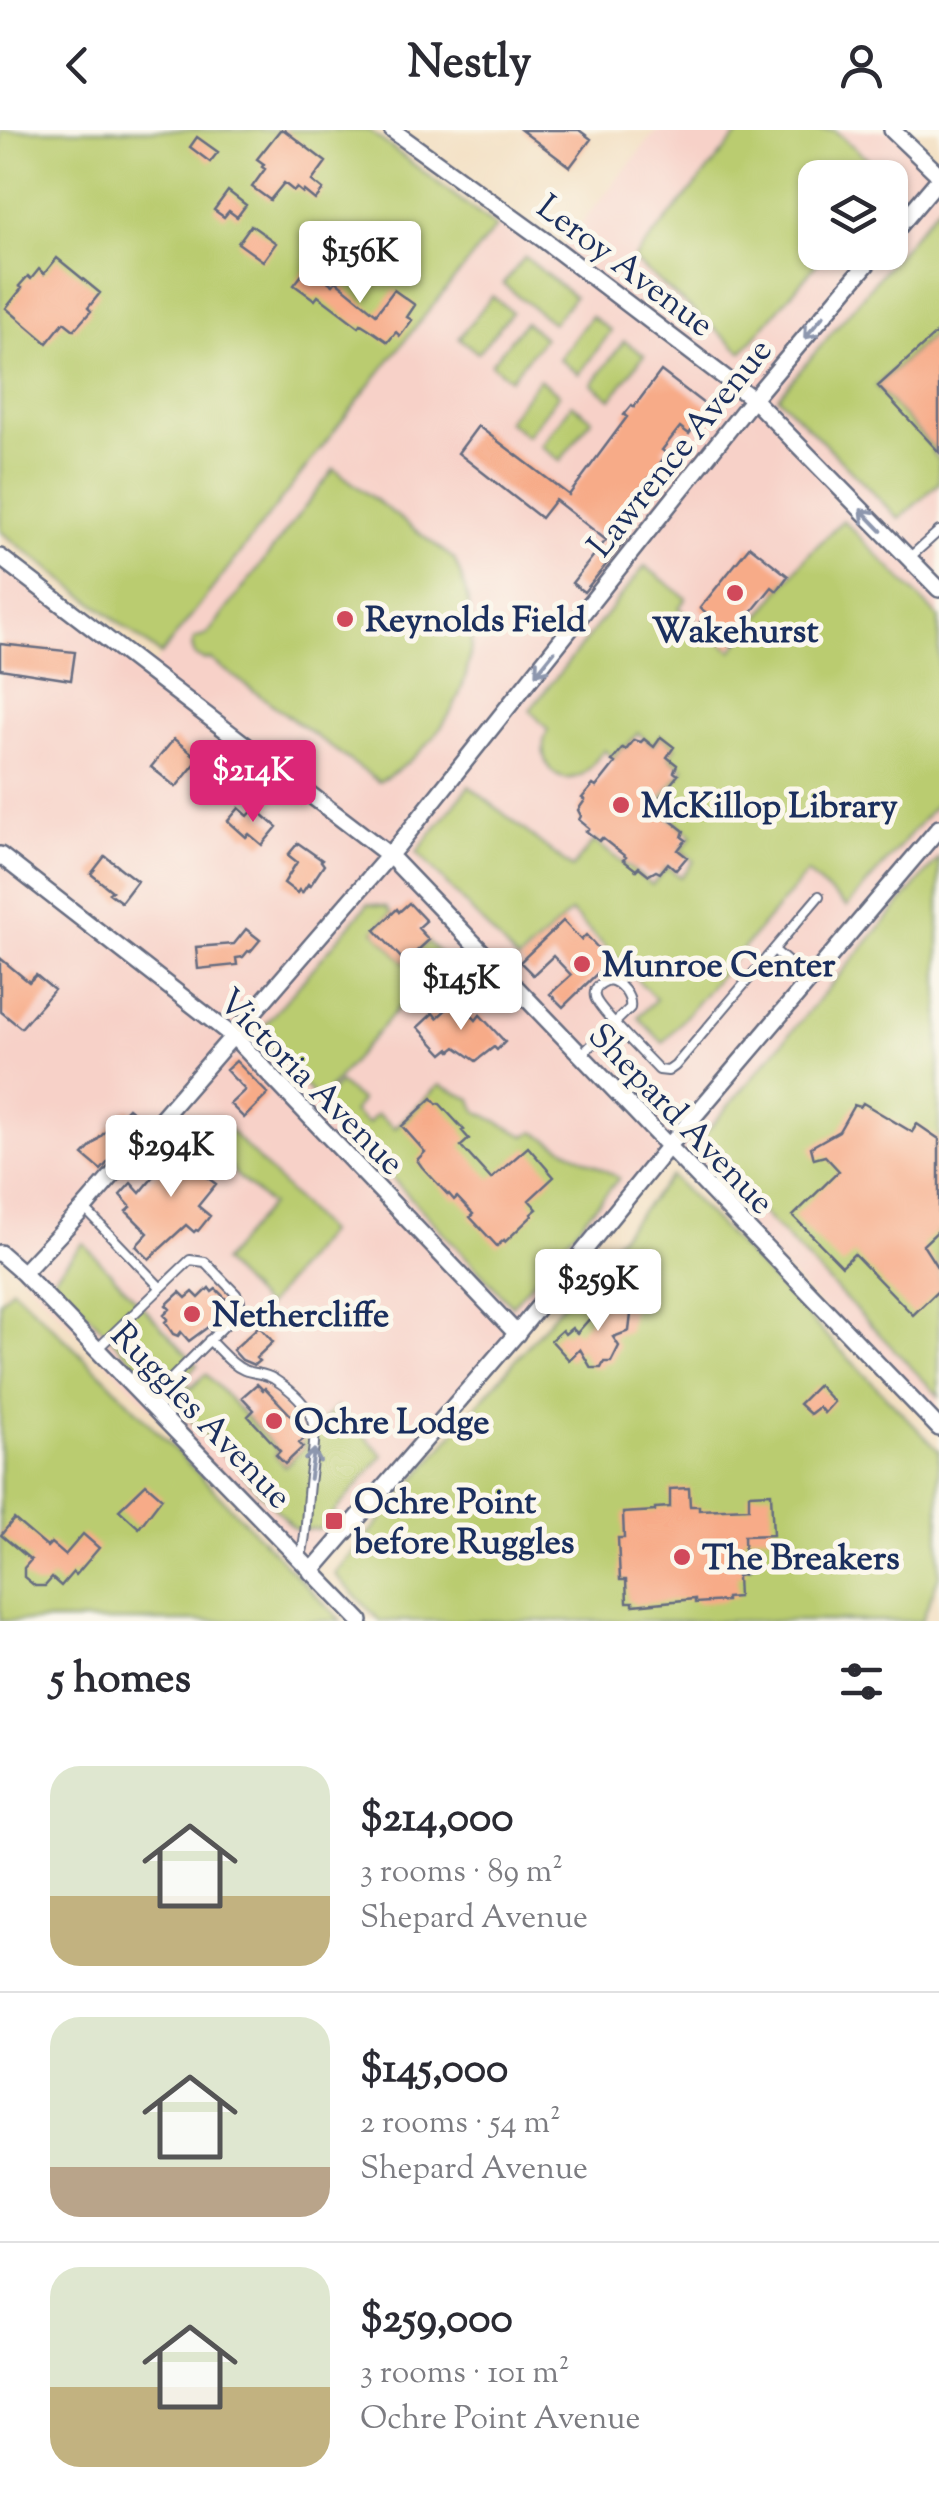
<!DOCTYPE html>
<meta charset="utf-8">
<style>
body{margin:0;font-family:"Sorts Mill Goudy",serif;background:#f2f2f3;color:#2b2b33;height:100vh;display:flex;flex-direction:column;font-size:38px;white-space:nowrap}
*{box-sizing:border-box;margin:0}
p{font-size:32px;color:#7c7c81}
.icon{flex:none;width:55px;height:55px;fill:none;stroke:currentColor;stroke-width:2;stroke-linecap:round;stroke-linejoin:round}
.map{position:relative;height:1491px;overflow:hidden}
.panel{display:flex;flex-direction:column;background:#fff;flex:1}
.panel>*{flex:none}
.buttons{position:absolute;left:798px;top:30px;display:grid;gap:20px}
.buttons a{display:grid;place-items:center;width:110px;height:110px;border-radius:20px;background:#fff;box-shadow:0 2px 8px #0004;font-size:50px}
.price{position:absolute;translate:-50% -85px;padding:0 22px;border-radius:10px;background:#fff;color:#222;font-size:32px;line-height:65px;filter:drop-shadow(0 2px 5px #0008)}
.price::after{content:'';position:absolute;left:50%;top:60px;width:30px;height:22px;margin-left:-15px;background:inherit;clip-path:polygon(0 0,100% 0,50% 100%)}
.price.on{background:#db2777;color:#fff}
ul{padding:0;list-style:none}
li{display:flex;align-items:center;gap:30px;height:250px;padding:0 50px}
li+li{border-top:2px solid #e1e1e2}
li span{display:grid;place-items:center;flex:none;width:280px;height:200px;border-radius:30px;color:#555}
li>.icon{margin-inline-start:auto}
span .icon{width:120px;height:120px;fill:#fffc;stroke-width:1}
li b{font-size:42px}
h2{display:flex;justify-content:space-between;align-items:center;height:120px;padding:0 50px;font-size:42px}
header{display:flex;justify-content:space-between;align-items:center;height:130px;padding:0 50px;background:#fff;font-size:45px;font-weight:700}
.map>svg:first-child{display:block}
</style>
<header><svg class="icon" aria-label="back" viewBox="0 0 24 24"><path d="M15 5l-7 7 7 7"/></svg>Nestly<svg class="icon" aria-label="person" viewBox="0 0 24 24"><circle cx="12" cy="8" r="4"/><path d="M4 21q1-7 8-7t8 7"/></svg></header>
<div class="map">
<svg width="939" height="1491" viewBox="0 0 939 1491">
<rect width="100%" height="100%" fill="#fbf7ec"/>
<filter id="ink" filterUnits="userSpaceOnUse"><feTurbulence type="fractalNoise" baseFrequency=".01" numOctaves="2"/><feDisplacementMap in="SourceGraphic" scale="20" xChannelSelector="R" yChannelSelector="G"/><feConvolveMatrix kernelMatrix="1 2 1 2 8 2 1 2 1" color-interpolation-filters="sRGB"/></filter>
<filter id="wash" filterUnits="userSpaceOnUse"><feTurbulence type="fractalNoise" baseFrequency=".0048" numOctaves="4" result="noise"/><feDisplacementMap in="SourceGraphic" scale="40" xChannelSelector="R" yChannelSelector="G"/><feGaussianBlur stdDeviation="2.25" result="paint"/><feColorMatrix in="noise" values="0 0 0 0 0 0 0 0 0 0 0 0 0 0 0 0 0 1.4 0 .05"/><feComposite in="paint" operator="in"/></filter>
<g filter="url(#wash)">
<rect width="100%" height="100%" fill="#f2ddbe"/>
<path fill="#f7d1c8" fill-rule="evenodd" d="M 657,0 L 892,0 L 939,45 L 939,1298 L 667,1017 L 311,1442 L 0,1123 L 0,427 L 149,541 L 335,298 L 507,83 L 559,121 ZM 815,48 L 890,48 L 890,122 L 815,122 Z"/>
<path fill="#bacc6f" stroke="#6a7e66" stroke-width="2.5" d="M 0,0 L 368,0 L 496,97 L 390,229 L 161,525 L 0,401 Z
M 742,0 L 834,0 L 889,47 L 815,48 L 815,122 L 826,123 L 742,222 L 633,130 Z
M 939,75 L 939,199 L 876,256 L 934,319 L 932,322 L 939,330 L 939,353 L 899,389 L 778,267 Z
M 525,127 L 574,167 L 553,193 L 503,154 Z
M 492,166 L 512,182 L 478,223 L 459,208 Z
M 591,186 L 611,201 L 579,244 L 559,229 Z
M 525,192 L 544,208 L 510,249 L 491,234 Z
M 624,211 L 644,225 L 611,269 L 592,254 Z
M 539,249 L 559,264 L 527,306 L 507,291 Z
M 572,274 L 592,289 L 560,331 L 541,316 Z
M 334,339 L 454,429 C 494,518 462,604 379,652 L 210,529 L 205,530 L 195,526 L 192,517 L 194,509 L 207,505 Z
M 843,390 L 939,488 L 939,671 L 847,777 L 807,743 L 663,913 L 638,887 L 656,869 L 571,782 L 518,831 L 417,722 L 469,656 L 572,738 L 594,711 L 652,755 L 667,737 L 681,747 L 694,731 L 681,720 L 692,706 L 664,682 L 662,668 L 684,639 L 669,627 L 676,617 L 661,606 L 653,615 L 638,603 L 625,618 L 622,616 L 613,628 L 604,620 C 597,628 590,640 581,645 C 551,659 535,624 548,600 L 530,580 L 645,436 L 686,468 L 679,478 L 732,521 L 807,426 Z
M 939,728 L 939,1266 L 696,1014 Z
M 368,774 L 386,777 L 391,783 L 374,801 L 405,833 L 428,812 L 442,826 L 319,971 L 257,904 Z
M 339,953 L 361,971 L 353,982 L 368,994 L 377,984 L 395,998 L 439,955 L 471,969 L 477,981 L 525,1006 L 534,1002 L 619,1048 L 512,1176 L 322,973 Z
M 228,998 L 327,1102 L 266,1177 L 222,1132 L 270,1075 L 235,1044 L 216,1009 Z
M 671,1046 L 939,1321 L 939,1446 L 922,1491 L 380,1491 L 335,1444 Z
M 83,1113 L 197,1235 L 182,1249 L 191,1258 L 206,1244 L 278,1321 L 275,1325 L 285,1336 L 305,1317 L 301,1312 L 337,1277 L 383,1325 L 320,1399 L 295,1399 L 53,1148 Z
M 12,1158 L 107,1250 L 341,1491 L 0,1491 L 0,1171 Z"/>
<g id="blocks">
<path fill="#f7ab88" d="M 280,0 L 284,0 L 326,32 L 312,51 L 323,60 L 315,70 L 304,61 L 303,63 L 297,58 L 294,61 L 284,53 L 270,70 L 252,57 L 265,39 L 262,37 L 264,34 L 257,29 Z
M 521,0 L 579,0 L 591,9 L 570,37 Z
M 197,7 L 218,22 L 210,32 L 190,17 Z
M 228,61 L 246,75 L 237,87 L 229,81 L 224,87 L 214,80 Z
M 251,95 L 276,113 L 263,131 L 238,113 Z
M 57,128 L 100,163 L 88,178 L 91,181 L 74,200 L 64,192 L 47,213 L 6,178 L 22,158 L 19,156 L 28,146 L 31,149 L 39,139 L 44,144 Z
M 308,137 L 333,155 L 336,151 L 376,184 L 394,160 L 415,175 L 407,187 L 412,190 L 400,206 L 396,202 L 388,212 L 369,199 L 361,194 L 359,197 L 318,166 L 315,170 L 294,155 Z
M 939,201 L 939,322 L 878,256 Z
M 661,241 L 708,277 L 689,304 L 680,297 L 662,320 L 667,324 L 611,398 L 626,410 L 584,462 L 572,453 L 606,410 L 555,370 L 541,388 L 458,323 L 478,296 L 569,365 L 627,287 L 624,285 L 632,275 L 634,277 Z
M 750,416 L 788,446 L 777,461 L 772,457 L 745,490 L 750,494 L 731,517 L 700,492 L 707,483 L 700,478 Z
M 0,514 L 75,522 L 71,550 L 0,539 Z
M 661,607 L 674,617 L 667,627 L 677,635 L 674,642 L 678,645 L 660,667 L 661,683 L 684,701 L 682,707 L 686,710 L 678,720 L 687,727 L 676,740 L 668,733 L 660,743 L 656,741 L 649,745 L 639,737 L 636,740 L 623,730 L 626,727 L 602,708 L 599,711 L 586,701 L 589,698 L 579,690 L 581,686 L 578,680 L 585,670 L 582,668 L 593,655 L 596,657 L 615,633 L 612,631 L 623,618 L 626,620 L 634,610 L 641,612 L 644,609 L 654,617 Z
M 174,609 L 199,629 L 176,657 L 151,637 Z
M 239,678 L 248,686 L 255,678 L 277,697 L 262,715 L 249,704 L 246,707 L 228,691 Z
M 298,713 L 322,730 L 321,731 L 324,735 L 310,756 L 308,754 L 302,763 L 299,760 L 297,763 L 284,753 L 297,732 L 288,725 Z
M 105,726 L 137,751 L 121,772 L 109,763 L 112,761 L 91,744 Z
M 409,773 L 426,791 L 418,798 L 429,810 L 405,832 L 375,800 L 397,779 L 399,782 Z
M 563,791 L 581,810 L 586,805 L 610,831 L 563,877 L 550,864 L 571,845 L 553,826 L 533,845 L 520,832 Z
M 246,799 L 260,810 L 250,822 L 248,821 L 243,827 L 236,828 L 237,835 L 198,839 L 196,817 L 234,814 Z
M 0,828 L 29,852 L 36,845 L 54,860 L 21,898 L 0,881 Z
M 450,876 L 457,884 L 464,877 L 476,890 L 480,885 L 505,912 L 497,920 L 494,917 L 476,931 L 456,917 L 451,921 L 449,919 L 443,924 L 418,897 L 433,883 L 437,888 Z
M 236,931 L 268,964 L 244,988 L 230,974 L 245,960 L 226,940 Z
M 432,968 L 437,974 L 439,973 L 464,1000 L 462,1001 L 469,1009 L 461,1016 L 491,1049 L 528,1017 L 554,1047 L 529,1070 L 537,1079 L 531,1084 L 532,1086 L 505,1112 L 504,1110 L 497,1116 L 470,1087 L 473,1084 L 457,1067 L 454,1070 L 449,1064 L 448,1065 L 422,1037 L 417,1030 L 425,1022 L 402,996 Z
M 863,973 L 912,1002 L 917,994 L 939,1009 L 939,1100 L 923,1115 L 939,1140 L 939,1160 L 913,1185 L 854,1124 L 842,1136 L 793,1086 L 839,1041 L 825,1026 L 814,1029 L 811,1017 L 839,1001 L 854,975 L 860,977 Z
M 128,978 L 144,991 L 101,1040 L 83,1025 Z
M 180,1015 L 214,1041 L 208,1048 L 216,1054 L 198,1076 L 210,1086 L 198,1101 L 196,1100 L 194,1102 L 186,1095 L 149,1129 L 136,1116 L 148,1103 L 126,1081 L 131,1077 L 120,1065 L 131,1053 L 140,1063 Z
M 209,1158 L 212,1162 L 216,1159 L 228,1171 L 217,1182 L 222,1187 L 210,1200 L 208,1197 L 189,1211 L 181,1202 L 178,1206 L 173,1204 L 165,1192 L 168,1189 L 164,1185 L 170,1179 L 166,1175 L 180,1162 L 186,1168 L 193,1162 L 199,1168 Z
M 618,1166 L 632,1176 L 629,1201 L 613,1207 L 619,1216 L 611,1232 L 604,1232 L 601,1238 L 591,1238 L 580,1219 L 569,1230 L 551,1210 L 562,1200 L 565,1204 L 572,1198 L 577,1203 L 608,1168 L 610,1169 Z
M 259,1196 L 273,1212 L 256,1228 L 259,1231 L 254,1235 L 242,1230 L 233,1220 Z
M 257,1254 L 263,1260 L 265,1258 L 300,1295 L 297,1297 L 306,1307 L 299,1313 L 303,1317 L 285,1334 L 276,1325 L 280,1321 L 248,1286 L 254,1280 L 242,1267 Z
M 818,1255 L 834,1272 L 824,1283 L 819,1277 L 810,1284 L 799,1274 Z
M 146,1354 L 162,1368 L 139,1398 L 119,1380 Z
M 689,1358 L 690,1376 L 699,1376 L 699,1380 L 749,1378 L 749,1364 L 771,1363 L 773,1405 L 744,1406 L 745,1445 L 737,1446 L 738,1467 L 726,1468 L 726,1471 L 695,1473 L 695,1469 L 633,1475 L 633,1472 L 627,1472 L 626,1450 L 620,1450 L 618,1408 L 624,1408 L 623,1383 L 655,1381 L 655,1378 L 670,1377 L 670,1359 Z
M 14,1389 L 47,1417 L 51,1413 L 65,1425 L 83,1404 L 99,1418 L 76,1445 L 73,1442 L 61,1456 L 52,1448 L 45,1456 L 35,1456 L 24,1447 L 24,1438 L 31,1430 L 1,1405 Z"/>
</g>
</g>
<g filter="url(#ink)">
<use href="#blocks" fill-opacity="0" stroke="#666c80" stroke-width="2.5"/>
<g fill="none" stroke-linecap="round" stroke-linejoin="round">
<defs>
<path id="service" d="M 909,428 L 939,401
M 774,820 L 810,851
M 581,925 L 628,880 L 630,878 C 632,866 620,852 609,850 C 601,853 593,857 595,867 C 597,878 648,928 659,940 L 668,941 L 675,936 L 819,766
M 84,1078 L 160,1157
M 209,1210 C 220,1220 230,1234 244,1240 C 254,1244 265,1243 274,1249 C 331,1285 312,1309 308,1365 C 306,1386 307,1405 301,1426
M 97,1219 L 190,1130 L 205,1132 L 236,1164 L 240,1171 L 239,1179 L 234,1186 L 148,1272"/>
<path id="minor" d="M 392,0 L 544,110 L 753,269 L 939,459
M 892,0 L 939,45
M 890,107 L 939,49
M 0,427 L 389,725 L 939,1298
M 0,725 L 234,907 L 517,1204
M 0,1123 L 23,1143 L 360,1491
M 23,1143 L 84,1078 L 399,714 L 753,269 L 877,122
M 311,1442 L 518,1202 L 668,1017 L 939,698"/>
</defs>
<use href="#service" stroke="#666c80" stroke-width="12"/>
<use href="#minor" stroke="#666c80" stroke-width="20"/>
<use href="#service" stroke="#fff" stroke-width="8"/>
<use href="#minor" stroke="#fff" stroke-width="15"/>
</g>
<defs><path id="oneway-shaft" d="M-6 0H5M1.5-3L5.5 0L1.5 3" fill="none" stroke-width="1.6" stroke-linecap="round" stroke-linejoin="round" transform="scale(2.5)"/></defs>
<g stroke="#8d97ae">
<use href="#oneway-shaft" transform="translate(814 197) rotate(130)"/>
<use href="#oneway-shaft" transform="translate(871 390) rotate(-134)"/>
<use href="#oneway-shaft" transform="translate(545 533) rotate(129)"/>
<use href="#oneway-shaft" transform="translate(312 1334) rotate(-81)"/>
</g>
</g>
<g fill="#d1495b" stroke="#fbf7ec" stroke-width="4">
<circle cx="735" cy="463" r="10"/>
<circle cx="345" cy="489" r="10"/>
<circle cx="621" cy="675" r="10"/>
<circle cx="582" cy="834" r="10"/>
<circle cx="192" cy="1184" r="10"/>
<circle cx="274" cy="1291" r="10"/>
<rect x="324" y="1381" width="20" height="20" rx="5"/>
<circle cx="682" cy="1427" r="10"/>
</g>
<g text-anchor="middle" stroke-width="10" stroke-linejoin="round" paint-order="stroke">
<g font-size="35" fill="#1b2f5e" stroke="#fbf7ec">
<text transform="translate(626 135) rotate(37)" y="12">Leroy Avenue</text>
<text transform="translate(679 317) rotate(-51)" y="12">Lawrence Avenue</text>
<text transform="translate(312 951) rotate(45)" y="12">Victoria Avenue</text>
<text transform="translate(682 988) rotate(46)" y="12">Shepard Avenue</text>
<text transform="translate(202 1285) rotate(46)" y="12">Ruggles Avenue</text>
</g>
<g font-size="35" font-weight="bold" fill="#1b2f5e" stroke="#fbf7ec" text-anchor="start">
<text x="365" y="501">Reynolds Field</text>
<text x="735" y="512" text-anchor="middle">Wakehurst</text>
<text x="641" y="687">McKillop Library</text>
<text x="602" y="846">Munroe Center</text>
<text x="212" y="1196">Nethercliffe</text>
<text x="294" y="1303">Ochre Lodge</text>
<text x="354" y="1383">Ochre Point<tspan x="354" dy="40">before Ruggles</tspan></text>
<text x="702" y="1439">The Breakers</text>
</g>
</g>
</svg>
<div class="buttons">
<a><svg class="icon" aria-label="layers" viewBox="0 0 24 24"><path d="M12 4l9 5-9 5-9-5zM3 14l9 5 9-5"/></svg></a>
</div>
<b class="price" style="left:360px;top:176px">$156K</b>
<b class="price on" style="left:253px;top:695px">$214K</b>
<b class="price" style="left:461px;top:903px">$145K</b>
<b class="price" style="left:171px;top:1070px">$294K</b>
<b class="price" style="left:598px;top:1204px">$259K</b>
</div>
<section class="panel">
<h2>5 homes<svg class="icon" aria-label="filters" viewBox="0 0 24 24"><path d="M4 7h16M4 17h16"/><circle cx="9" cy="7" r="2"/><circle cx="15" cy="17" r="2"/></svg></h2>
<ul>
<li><span style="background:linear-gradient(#dfe7d0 65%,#c2b280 0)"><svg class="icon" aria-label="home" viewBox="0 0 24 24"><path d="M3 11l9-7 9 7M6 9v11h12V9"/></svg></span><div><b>$214,000</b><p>3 rooms · 89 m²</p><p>Shepard Avenue</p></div></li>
<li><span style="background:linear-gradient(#dfe7d0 75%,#b9a48a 0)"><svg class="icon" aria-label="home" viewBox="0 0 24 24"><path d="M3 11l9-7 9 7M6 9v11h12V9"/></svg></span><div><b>$145,000</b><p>2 rooms · 54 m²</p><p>Shepard Avenue</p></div></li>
<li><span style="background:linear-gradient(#dfe7d0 60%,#c2b280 0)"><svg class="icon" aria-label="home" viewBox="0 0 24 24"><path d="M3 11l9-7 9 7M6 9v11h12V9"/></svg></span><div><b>$259,000</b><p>3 rooms · 101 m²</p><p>Ochre Point Avenue</p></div></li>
</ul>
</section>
